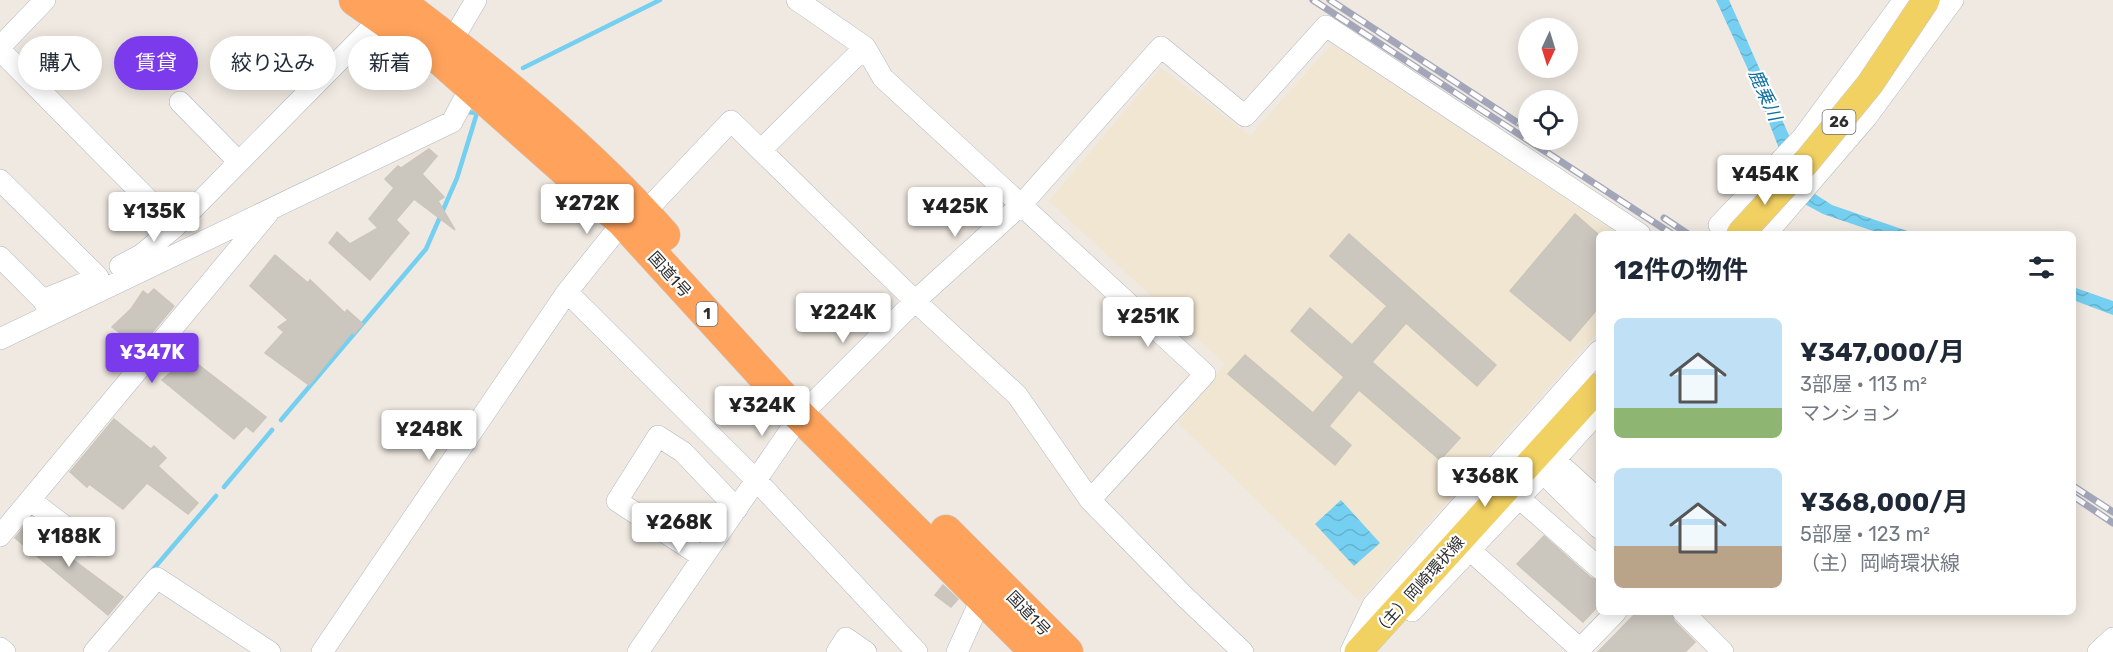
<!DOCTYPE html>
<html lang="ja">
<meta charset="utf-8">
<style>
body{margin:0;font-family:Rubik,"Noto Sans JP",sans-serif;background:#f6f6f7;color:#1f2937;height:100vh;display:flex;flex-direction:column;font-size:22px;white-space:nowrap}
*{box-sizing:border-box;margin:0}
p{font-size:20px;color:#747a83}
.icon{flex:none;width:33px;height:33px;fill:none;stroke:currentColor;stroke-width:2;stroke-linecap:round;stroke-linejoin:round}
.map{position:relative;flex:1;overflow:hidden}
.sheet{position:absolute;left:1596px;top:231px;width:480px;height:384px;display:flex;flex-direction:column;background:#fff;border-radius:9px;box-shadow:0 3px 15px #0003}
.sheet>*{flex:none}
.hud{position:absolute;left:18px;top:36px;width:570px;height:54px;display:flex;gap:12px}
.needle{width:39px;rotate:184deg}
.fabs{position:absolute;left:1518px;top:18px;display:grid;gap:12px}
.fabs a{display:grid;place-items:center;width:60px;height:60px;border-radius:50%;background:#fff;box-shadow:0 3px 15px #0003;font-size:30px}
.price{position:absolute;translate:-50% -51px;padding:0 14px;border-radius:6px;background:#fff;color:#222;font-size:20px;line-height:39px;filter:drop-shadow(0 2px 3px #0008)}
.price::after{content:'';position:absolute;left:50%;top:36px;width:18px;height:14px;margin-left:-9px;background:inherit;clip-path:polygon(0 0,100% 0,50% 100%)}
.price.on{background:#7c3aed;color:#fff}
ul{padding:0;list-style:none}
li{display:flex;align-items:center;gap:18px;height:150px;padding:0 18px}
li span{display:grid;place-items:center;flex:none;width:168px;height:120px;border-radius:9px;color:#555}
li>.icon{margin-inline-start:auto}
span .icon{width:72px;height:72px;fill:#fffc;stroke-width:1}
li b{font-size:26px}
h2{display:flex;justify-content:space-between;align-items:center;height:72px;padding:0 18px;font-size:26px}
.tag{padding:0 21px;border-radius:27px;background:#fff;box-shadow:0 3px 15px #0003;font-size:21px;line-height:54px}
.tag.on{background:#7c3aed;color:#fff}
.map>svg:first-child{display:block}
</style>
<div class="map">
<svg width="2113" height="652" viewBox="0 0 2113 652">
<defs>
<pattern id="water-waves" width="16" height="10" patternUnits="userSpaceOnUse" patternTransform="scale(1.5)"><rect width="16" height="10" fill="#75cff0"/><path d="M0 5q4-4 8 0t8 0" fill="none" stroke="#66b2ce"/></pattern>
</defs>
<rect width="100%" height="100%" fill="#efe9e1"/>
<path fill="#f0e6d1" d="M 1332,44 L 1618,234 L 1599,234 L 1599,331 L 1359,601 L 1178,423 L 1225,364 L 1049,201 L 1161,68 L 1250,136 Z"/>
<path fill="url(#water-waves)" d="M 1716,0 L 1729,0 L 1815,194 L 1832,205 L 1916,234 L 1882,234 L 1823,214 L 1799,201 L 1752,78 Z
M 2073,287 L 2113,301 L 2113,315 L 2073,300 Z
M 1341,500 L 1380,543 L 1354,566 L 1315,524 Z"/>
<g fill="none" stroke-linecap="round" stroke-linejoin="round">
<path stroke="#75cff0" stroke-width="4.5" d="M 523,68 L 660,0
M 281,420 L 426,249 L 457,178 L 477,113 L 466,112
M 224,487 L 272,430
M 150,573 L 216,496"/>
</g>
<path fill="#cbc7bf" stroke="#cbc5ba" stroke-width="1.5" d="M 429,149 L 437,156 L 422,174 L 444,197 L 438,201 L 455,230 L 414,199 L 396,220 L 409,233 L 370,280 L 329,243 L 337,232 L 350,244 L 378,228 L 369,219 L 394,188 L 385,179 L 398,166 L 401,168 Z
M 1575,214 L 1599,235 L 1599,307 L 1570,341 L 1510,291 Z
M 1349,234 L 1496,365 L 1477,386 L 1406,323 L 1372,362 L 1460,438 L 1440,460 L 1359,390 L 1329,426 L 1351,445 L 1335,465 L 1228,374 L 1245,355 L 1313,413 L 1344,377 L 1291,331 L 1310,308 L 1352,345 L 1387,306 L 1330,256 Z
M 275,255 L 308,283 L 310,280 L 345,313 L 347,310 L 363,324 L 354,334 L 352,332 L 309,385 L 265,353 L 284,332 L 278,327 L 288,320 L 250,286 Z
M 154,289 L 174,306 L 136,352 L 131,348 L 135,344 L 112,327 L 131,309 L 143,291 L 148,295 Z
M 174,346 L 266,417 L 253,432 L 246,426 L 234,439 L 162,380 L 178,366 L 165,357 Z
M 114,419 L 151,449 L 154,446 L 166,458 L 158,466 L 198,503 L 188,514 L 147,483 L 123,509 L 89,484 L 87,487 L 70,472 Z
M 30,520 L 68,556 L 123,597 L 108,615 L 15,538 Z
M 1544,536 L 1591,578 L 1599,580 L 1599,605 L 1583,622 L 1517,564 Z
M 943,585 L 958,599 L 951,607 L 935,595 Z
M 1637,612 L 1671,612 L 1674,621 L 1695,642 L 1685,652 L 1598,652 Z"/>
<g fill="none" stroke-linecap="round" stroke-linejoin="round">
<defs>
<path id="minor" d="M 797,0 L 865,47 L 883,78 L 1205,374 L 1090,500
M 452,41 L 476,0
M 0,47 L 45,0
M 0,50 L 175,227
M 180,102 L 239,162
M 761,150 L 865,47
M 0,180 L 98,277
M 644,213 L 731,121 L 915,301 L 1017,395 L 1090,500 L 1183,595 L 1243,652
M 1719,225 L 1803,137 L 1904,0
M 1766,234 L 1866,118 L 1953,0
M 0,257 L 43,300 L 49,311
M 120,266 L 141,255 L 175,227 L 381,18
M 567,292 L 756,480 L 917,652
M 43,300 L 87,282
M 0,339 L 452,122 L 470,88
M 1555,460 L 1599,500
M 1543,473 L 1599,411
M 1519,498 L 1599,568
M 30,500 L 91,546
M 0,536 L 269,212
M 1471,551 L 1580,649 L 1616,612
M 701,556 L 617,501 L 658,436 L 683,452 L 737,509
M 1412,611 L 1543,473 L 1599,528
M 1683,612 L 1723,652
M 0,648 L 5,652
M 1351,651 L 1373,605 L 1599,351
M 94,652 L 157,578 L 270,652
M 322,652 L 567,292 L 631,212
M 638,652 L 800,416 L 915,301 L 1022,204 L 1161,47 L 1245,116 L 1326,26 L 1640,234
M 837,652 L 846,638 L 866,652
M 957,652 L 982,597 L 988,589
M 2098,652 L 2113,638"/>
<path id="major" d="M 1358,652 L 1599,387"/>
<path id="highway" d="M 355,0 L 442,61 L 622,221 L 800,416 L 1036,652
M 397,0 C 491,71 586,147 664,235
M 946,531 L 1067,652"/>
</defs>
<use href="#minor" stroke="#b4b7c1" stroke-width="22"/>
<use href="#major" stroke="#c9c9c9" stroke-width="28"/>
<use href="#highway" stroke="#c9c9c9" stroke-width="33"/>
<use href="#minor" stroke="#fff" stroke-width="21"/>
<use href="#major" stroke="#f2d163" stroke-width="27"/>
<use href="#highway" stroke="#ffa35c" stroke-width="32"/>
<defs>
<path id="rail" d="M 1313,0 L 1672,234
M 1330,0 L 1518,123
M 1664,218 L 1688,234
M 2073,486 L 2113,512
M 2073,496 L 2113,523"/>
</defs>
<use href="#rail" stroke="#a3a6b8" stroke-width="7"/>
<use href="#rail" stroke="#fff" stroke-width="4.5" stroke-dasharray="14" stroke-linecap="butt"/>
<defs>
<path id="major-bridge" d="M 1740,234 L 1808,160 L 1870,84 L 1926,0"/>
</defs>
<use href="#major-bridge" stroke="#c9c9c9" stroke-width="28" stroke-linecap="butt"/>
<use href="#major-bridge" stroke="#f2d163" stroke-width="27"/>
</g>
<g text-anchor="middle" stroke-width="4.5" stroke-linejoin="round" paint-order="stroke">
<g fill="#fff" stroke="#6d6d6d" stroke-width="1.5">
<rect x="1822.5" y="110" width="33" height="24" rx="4.5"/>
<rect x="696.5" y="302" width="21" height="24" rx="4.5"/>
</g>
<g font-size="15" font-weight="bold" fill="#2e2e2e">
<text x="1839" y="127">26</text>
<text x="707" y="319">1</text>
</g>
<g font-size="16" fill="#2e2e2e" stroke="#fff">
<text transform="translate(670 274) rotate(48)" y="6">国道1号</text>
<text transform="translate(1418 586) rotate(-48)" y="6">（主）岡崎環状線</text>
<text transform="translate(1029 613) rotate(46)" y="6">国道1号</text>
</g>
<g font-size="18" font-style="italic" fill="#0d6fa3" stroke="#fff">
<text transform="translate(1765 95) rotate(66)" y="6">鹿乗川</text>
</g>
</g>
</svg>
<div class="fabs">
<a><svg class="needle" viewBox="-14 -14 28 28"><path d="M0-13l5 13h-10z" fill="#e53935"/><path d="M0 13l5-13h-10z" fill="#747a83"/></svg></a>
<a><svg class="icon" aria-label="locate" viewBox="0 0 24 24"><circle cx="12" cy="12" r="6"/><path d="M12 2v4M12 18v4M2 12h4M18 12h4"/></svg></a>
</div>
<b class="price" style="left:1765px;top:206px">¥454K</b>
<b class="price" style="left:587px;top:235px">¥272K</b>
<b class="price" style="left:955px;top:238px">¥425K</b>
<b class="price" style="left:154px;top:243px">¥135K</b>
<b class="price" style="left:843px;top:344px">¥224K</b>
<b class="price" style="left:1148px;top:348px">¥251K</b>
<b class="price on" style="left:152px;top:384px">¥347K</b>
<b class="price" style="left:762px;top:437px">¥324K</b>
<b class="price" style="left:429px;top:461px">¥248K</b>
<b class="price" style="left:1485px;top:508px">¥368K</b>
<b class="price" style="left:679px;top:554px">¥268K</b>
<b class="price" style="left:69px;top:568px">¥188K</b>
<div class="hud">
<a class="tag">購入</a>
<a class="tag on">賃貸</a>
<a class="tag">絞り込み</a>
<a class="tag">新着</a>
</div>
<section class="sheet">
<h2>12件の物件<svg class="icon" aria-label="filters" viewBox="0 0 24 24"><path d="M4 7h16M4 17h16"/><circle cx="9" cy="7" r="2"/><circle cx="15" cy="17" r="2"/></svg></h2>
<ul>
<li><span style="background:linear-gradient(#bfe0f5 75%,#8fb573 0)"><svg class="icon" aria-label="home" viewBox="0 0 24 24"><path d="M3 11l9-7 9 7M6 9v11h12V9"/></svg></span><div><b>¥347,000/月</b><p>3部屋 · 113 m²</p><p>マンション</p></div></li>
<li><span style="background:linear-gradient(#bfe0f5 65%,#b9a48a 0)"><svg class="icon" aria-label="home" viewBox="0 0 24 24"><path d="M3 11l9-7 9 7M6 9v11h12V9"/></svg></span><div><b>¥368,000/月</b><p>5部屋 · 123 m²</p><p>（主）岡崎環状線</p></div></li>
</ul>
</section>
</div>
